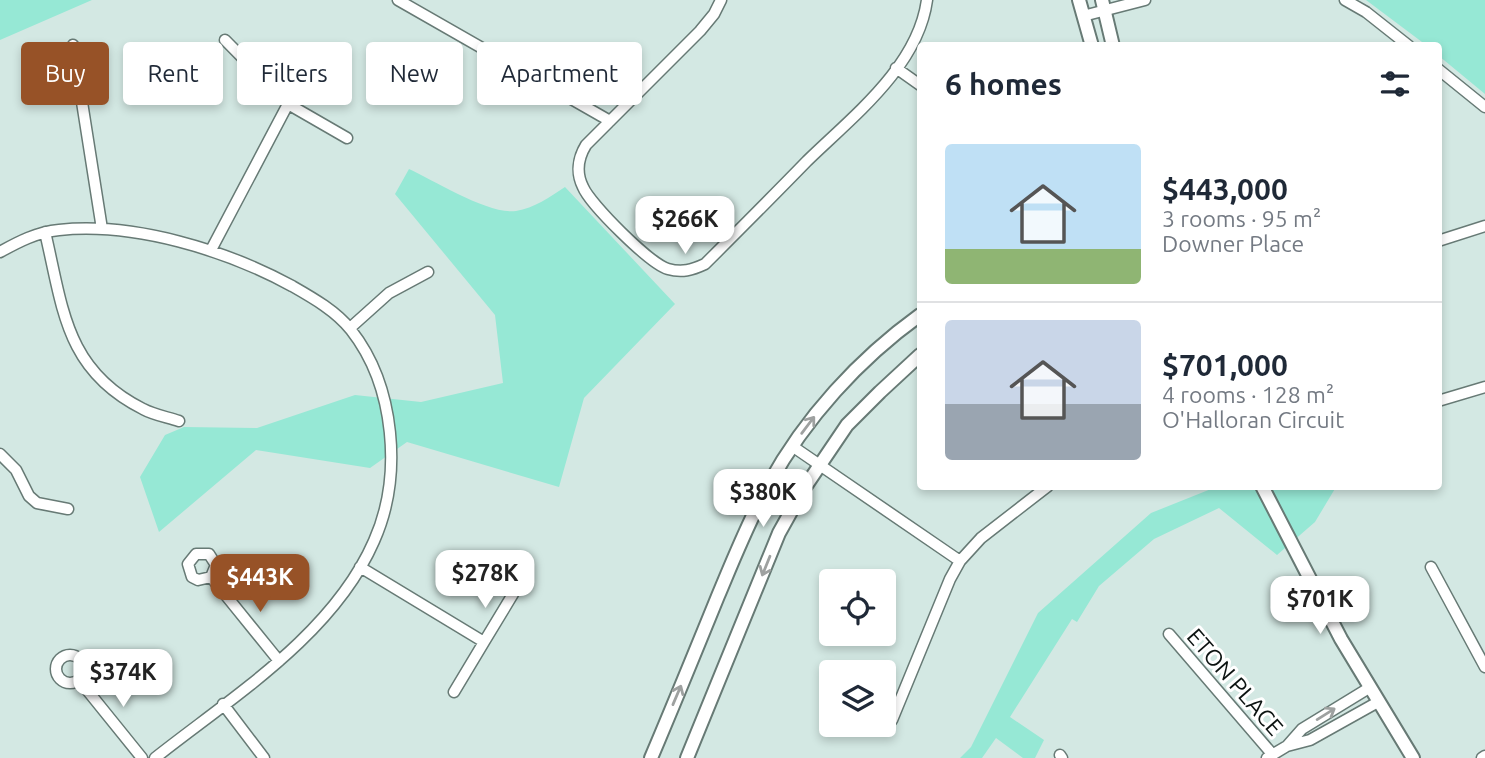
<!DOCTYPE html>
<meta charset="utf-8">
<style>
body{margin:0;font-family:Ubuntu,sans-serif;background:#f6f6f7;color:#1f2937;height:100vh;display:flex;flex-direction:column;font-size:26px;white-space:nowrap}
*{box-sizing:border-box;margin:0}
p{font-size:23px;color:#747a83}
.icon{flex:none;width:38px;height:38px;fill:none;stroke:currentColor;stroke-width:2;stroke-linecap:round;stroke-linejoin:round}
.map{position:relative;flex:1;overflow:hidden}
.sheet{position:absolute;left:917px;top:42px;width:525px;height:448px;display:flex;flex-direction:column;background:#fff;border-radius:7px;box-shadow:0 4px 10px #0003}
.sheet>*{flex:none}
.top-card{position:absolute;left:21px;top:42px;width:665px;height:63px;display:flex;gap:14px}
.tools{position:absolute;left:819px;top:569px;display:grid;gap:14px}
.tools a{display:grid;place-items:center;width:77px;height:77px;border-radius:7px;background:#fff;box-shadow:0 4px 10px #0003;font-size:35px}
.price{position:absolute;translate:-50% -60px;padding:0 16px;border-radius:14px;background:#fff;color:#222;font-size:23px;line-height:46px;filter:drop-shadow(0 2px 4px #0008)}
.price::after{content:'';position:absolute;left:50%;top:42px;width:21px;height:16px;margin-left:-10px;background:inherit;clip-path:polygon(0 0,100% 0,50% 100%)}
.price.selected{background:#975227;color:#fff}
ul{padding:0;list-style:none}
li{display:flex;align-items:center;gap:21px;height:175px;padding:0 28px}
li+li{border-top:2px solid #e0e1e3}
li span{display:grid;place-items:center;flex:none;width:196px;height:140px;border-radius:7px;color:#555}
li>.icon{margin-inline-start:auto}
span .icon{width:84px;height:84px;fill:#fffc;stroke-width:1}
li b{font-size:30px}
h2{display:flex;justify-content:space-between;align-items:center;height:84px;padding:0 28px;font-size:30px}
.pill{padding:0 24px;border-radius:7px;background:#fff;box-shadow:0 4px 10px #0003;font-size:24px;line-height:63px}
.pill.selected{background:#975227;color:#fff}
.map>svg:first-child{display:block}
</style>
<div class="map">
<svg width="1485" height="758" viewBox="0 0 1485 758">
<rect width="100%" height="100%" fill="#d3e8e3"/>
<path fill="#96e8d5" d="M 0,0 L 92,0 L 0,40 Z
M 1366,0 L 1485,0 L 1485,94 L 1439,56 L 1438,46 L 1426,45 Z
M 409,169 C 435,181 489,215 516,211 C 534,208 550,197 565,187 L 675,304 L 584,398 L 559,487 L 407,442 L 370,468 L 256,450 L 159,532 L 140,477 L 165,435 L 184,427 L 257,428 L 355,395 L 421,402 L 503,383 L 495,315 L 395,194 Z
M 1216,487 L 1336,487 L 1315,522 L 1277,555 L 1219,508 L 1154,539 L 1099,586 L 1077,622 L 1072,619 L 1010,717 L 1044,740 L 1035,758 L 1023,758 L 996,738 L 982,758 L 960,758 L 971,747 L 1038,613 L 1151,513 Z"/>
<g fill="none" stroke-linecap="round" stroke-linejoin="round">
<defs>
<path id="minor" d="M 398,0 L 610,121
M 721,0 L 714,14 L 700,31 L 586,145 C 578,158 576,173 583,187 C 590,204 650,264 668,269 C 682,273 692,270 705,264 C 739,230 773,196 807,161 C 852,117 918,67 927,0
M 1345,0 L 1366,12 L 1409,46
M 1083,16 L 1145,0
M 225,40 L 288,104 L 347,138
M 73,45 L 102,229
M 896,68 L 920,85
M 1438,69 L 1485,107
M 45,232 C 63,308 65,370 143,409 C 154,415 167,417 179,421
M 1438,241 L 1485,226
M 211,250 L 288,104
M 0,252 C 18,242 37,232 59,230 C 134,222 226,250 292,286 C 313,298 336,311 351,330 C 395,386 403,476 374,541 C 333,635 232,697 155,758
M 350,328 L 389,293 L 428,272
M 1438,401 L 1485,387
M 792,446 L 960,561 L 950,579 L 892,720
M 0,454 L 16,470 L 29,496 L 37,503 L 68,509
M 960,561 L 981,538 L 1048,486
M 360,567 L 484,642 L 454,692
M 1431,567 L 1485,667
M 211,577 L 216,565 L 209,554 L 196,554 L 188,564 L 192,577 L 198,580 L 211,577 L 279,661
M 1169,634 L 1273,755
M 484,642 L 513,594
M56 669a14 14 0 1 1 28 0a14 14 0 1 1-28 0Z
M 79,680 L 142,758
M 223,704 L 264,758
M 1287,746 L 1302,729 L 1369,688
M 1060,755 L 1062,758
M 1267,758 L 1287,746 L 1310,740 L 1378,702
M 1482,758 L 1485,756"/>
<path id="tertiary" d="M 1079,0 L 1092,46
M 1102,0 L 1113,46
M 1262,486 L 1341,639 L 1413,758
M 651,758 C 674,704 696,650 718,596 C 734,558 749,520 769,484 C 805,418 859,359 920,315
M 687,758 L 779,533 L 803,490 L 847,425 L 880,392 L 920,355"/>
</defs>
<use href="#minor" stroke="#677a75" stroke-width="13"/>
<use href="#tertiary" stroke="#677a75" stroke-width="16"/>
<use href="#minor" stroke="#fff" stroke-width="10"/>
<use href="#tertiary" stroke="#fff" stroke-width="12"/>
</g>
<defs><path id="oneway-shaft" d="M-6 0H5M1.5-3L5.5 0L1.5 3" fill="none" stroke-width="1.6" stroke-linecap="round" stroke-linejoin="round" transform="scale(1.75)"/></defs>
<g stroke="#9ea1a0">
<use href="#oneway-shaft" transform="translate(808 425) rotate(-53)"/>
<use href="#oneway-shaft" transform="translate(766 566) rotate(112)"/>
<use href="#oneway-shaft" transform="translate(677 695) rotate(-67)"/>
<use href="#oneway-shaft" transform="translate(1326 714) rotate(-32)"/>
</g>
<g text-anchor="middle" stroke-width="6" stroke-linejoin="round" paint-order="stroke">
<g font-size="23" fill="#0c1311" stroke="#fff">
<text transform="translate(1235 682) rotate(49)" y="8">ETON PLACE</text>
</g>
</g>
</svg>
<div class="tools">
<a><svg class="icon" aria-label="locate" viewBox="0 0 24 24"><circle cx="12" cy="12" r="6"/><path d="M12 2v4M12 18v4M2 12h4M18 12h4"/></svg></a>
<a><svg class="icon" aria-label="layers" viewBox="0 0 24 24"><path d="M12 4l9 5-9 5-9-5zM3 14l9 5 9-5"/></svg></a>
</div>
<b class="price" style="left:685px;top:256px">$266K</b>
<b class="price" style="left:763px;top:529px">$380K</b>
<b class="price" style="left:485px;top:610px">$278K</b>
<b class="price selected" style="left:260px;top:614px">$443K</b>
<b class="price" style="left:1320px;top:636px">$701K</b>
<b class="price" style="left:123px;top:709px">$374K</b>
<div class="top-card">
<a class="pill selected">Buy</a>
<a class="pill">Rent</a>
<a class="pill">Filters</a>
<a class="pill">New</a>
<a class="pill">Apartment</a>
</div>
<section class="sheet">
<h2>6 homes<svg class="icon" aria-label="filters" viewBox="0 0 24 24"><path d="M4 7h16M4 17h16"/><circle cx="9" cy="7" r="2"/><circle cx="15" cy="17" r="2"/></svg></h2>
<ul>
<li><span style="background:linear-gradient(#bfe0f5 75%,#8fb573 0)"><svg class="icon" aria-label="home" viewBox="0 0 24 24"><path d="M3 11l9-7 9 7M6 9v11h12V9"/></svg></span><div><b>$443,000</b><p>3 rooms · 95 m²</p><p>Downer Place</p></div></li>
<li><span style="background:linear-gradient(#c9d6e8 60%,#9aa5b1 0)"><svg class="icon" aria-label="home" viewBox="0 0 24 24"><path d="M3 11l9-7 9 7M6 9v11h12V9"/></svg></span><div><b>$701,000</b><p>4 rooms · 128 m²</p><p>O'Halloran Circuit</p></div></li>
</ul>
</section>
</div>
